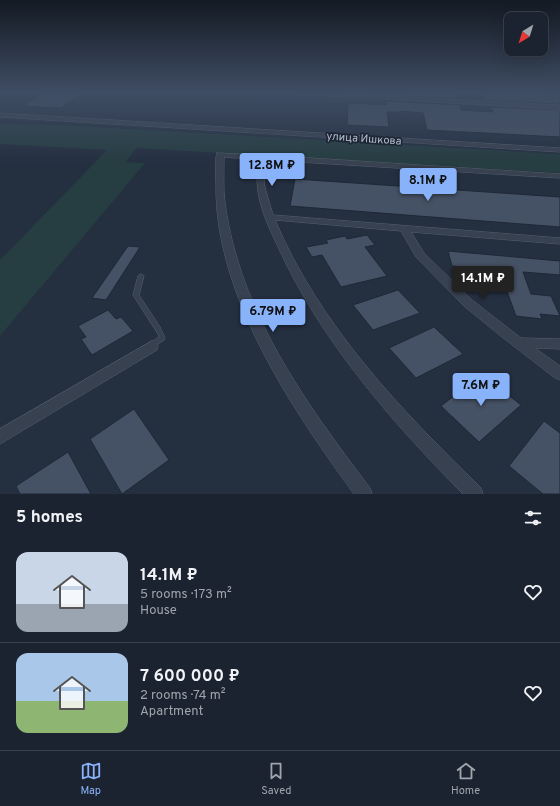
<!DOCTYPE html>
<meta charset="utf-8">
<style>
body{margin:0;font-family:Overpass,sans-serif;background:#282f3c;color:#f1f3f6;height:100vh;display:flex;flex-direction:column;font-size:15px;white-space:nowrap}
*{box-sizing:border-box;margin:0}
p{font-size:13px;color:#a0a4ab}
.icon{flex:none;width:22px;height:22px;fill:none;stroke:currentColor;stroke-width:2;stroke-linecap:round;stroke-linejoin:round}
.map{position:relative;height:494px;overflow:hidden}
.panel{display:flex;flex-direction:column;background:#1b2330;flex:1}
.panel>*{flex:none}
.needle{width:26px;rotate:218deg}
.buttons{position:absolute;left:504px;top:12px;display:grid;gap:8px}
.buttons a{display:grid;place-items:center;width:44px;height:44px;border-radius:8px;background:#1b2330;box-shadow:0 4px 16px #0002,0 0 0 1px #39404c;font-size:20px}
.price{position:absolute;translate:-50% -34px;padding:0 9px;border-radius:4px;background:#88b3fb;color:#111;font-size:13px;line-height:26px;filter:drop-shadow(0 1px 2px #0008)}
.price::after{content:'';position:absolute;left:50%;top:24px;width:12px;height:9px;margin-left:-6px;background:inherit;clip-path:polygon(0 0,100% 0,50% 100%)}
.price.selected{background:#222;color:#fff}
ul{padding:0;list-style:none}
li{display:flex;align-items:center;gap:12px;height:100px;padding:0 16px}
li+li{border-top:1px solid #39404c}
li span{display:grid;place-items:center;flex:none;width:112px;height:80px;border-radius:12px;color:#555}
li>.icon{margin-inline-start:auto}
span .icon{width:48px;height:48px;fill:#fffc;stroke-width:1}
li b{font-size:17px}
h2{display:flex;justify-content:space-between;align-items:center;height:48px;padding:0 16px;font-size:17px}
.dock{display:flex;justify-content:space-around;align-items:center;height:56px;border-top:1px solid #39404c;background:#1b2330;font-size:11px;color:#a0a4ab}
.dock a{display:grid;justify-items:center;gap:2px}
.dock .selected{color:#88b3fb}
.map>svg:first-child{display:block}
</style>
<div class="map">
<svg width="560" height="494" viewBox="0 0 560 494">
<rect width="100%" height="100%" fill="#242f40"/>
<path fill="#263d41" d="M 0,124 L 60,125 L 560,154 L 560,173 L 136,148 L 126,162 L 145,163 L 0,336 L 0,260 L 107,150 L 0,144 Z"/>
<path fill="#455164" stroke="#1f2837" d="M 42,93 L 81,93 L 61,108 L 23,106 Z
M 386,93 L 453,93 L 456,98 L 386,95 Z
M 482,93 L 560,94 L 560,104 L 486,100 Z
M 386,101 L 459,105 L 461,110 L 493,112 L 490,107 L 560,110 L 560,137 L 427,130 L 423,113 L 400,111 L 400,112 L 387,112 L 389,127 L 347,125 L 348,103 L 386,105 Z
M 295,179 L 560,197 L 560,227 L 290,206 Z
M 367,235 L 375,245 L 365,247 L 387,276 L 341,287 L 322,255 L 312,257 L 306,247 L 328,243 L 326,240 L 345,236 L 347,239 Z
M 128,246 L 140,247 L 106,300 L 92,298 Z
M 448,251 L 560,261 L 560,275 L 523,272 L 531,294 L 551,296 L 560,316 L 540,314 L 542,319 L 516,316 L 499,270 L 452,266 Z
M 398,290 L 420,313 L 373,330 L 353,305 Z
M 108,310 L 116,319 L 121,317 L 133,331 L 92,355 L 81,339 L 86,337 L 78,326 Z
M 434,327 L 463,354 L 416,378 L 389,348 Z
M 482,374 L 521,405 L 479,442 L 441,406 Z
M 134,409 L 169,460 L 122,494 L 90,439 Z
M 544,421 L 560,433 L 560,494 L 543,494 L 509,466 Z
M 68,452 L 91,494 L 20,494 L 16,486 Z"/>
<g fill="none" stroke-linecap="round" stroke-linejoin="round">
<defs>
<path id="lane" d="M 141,274 L 143,275 L 144,276 L 139,295 L 160,327 L 165,338 L 164,340 L 152,348 L 150,347 L 149,345 L 150,343 L 159,337 L 158,334 L 133,295 L 138,276 L 139,275 Z"/>
<path id="street" d="M 279,93 L 323,93 L 560,105 L 560,109 Z
M 0,113 L 560,148 L 560,152 L 0,117 Z
M 217,153 L 263,155 L 560,174 L 560,178 L 266,160 L 264,184 L 273,215 L 560,238 L 560,244 L 411,232 L 424,253 L 472,300 L 521,338 L 560,339 L 560,349 L 535,348 L 560,366 L 560,380 L 555,378 L 502,337 L 464,306 L 416,257 L 401,231 L 275,220 C 320,326 400,409 481,488 L 483,494 L 463,494 C 391,421 322,342 279,249 C 265,219 252,193 259,160 L 224,157 C 224,172 223,188 225,203 C 240,313 305,402 370,488 L 372,494 L 354,494 C 292,409 215,295 216,186 C 216,177 214,162 217,153 Z
M 152,341 L 157,342 L 158,346 L 157,350 L 0,444 L 0,429 Z"/>
</defs>
<use href="#lane" stroke="#565f6d" stroke-width="1"/>
<use href="#street" stroke="#565f6d" stroke-width="1"/>
<use href="#lane" fill="#384150" fill-rule="evenodd"/>
<use href="#street" fill="#384150" fill-rule="evenodd"/>
</g>
<linearGradient id="sky" x2="0" y2="1"><stop stop-color="#141a23"/><stop offset="0.57" stop-color="#3f4d64"/><stop offset="1" stop-color="#3f4d64" stop-opacity="0"/></linearGradient>
<rect width="560" height="163" fill="url(#sky)"/>
<g text-anchor="middle" stroke-width="3.5" stroke-linejoin="round" paint-order="stroke">
<g font-size="11" fill="#b4bcca" stroke="#1d2635">
<text transform="translate(364 138) rotate(4)" y="4">улица Ишкова</text>
</g>
</g>
</svg>
<div class="buttons">
<a><svg class="needle" viewBox="-14 -14 28 28"><path d="M0-13l5 13h-10z" fill="#e53935"/><path d="M0 13l5-13h-10z" fill="#a0a4ab"/></svg></a>
</div>
<b class="price" style="left:272px;top:187px">12.8M ₽</b>
<b class="price" style="left:428px;top:202px">8.1M ₽</b>
<b class="price selected" style="left:483px;top:300px">14.1M ₽</b>
<b class="price" style="left:273px;top:333px">6.79M ₽</b>
<b class="price" style="left:481px;top:407px">7.6M ₽</b>
</div>
<section class="panel">
<h2>5 homes<svg class="icon" aria-label="filters" viewBox="0 0 24 24"><path d="M4 7h16M4 17h16"/><circle cx="9" cy="7" r="2"/><circle cx="15" cy="17" r="2"/></svg></h2>
<ul>
<li><span style="background:linear-gradient(#c9d6e8 65%,#9aa5b1 0)"><svg class="icon" aria-label="home" viewBox="0 0 24 24"><path d="M3 11l9-7 9 7M6 9v11h12V9"/></svg></span><div><b>14.1M ₽</b><p>5 rooms · 173 m²</p><p>House</p></div><svg class="icon" aria-label="heart" viewBox="0 0 24 24"><path d="M12 20l-8-8c-3-5 5-10 8-4 3-6 11-1 8 4z"/></svg></li>
<li><span style="background:linear-gradient(#a9c7e8 60%,#8fb573 0)"><svg class="icon" aria-label="home" viewBox="0 0 24 24"><path d="M3 11l9-7 9 7M6 9v11h12V9"/></svg></span><div><b>7 600 000 ₽</b><p>2 rooms · 74 m²</p><p>Apartment</p></div><svg class="icon" aria-label="heart" viewBox="0 0 24 24"><path d="M12 20l-8-8c-3-5 5-10 8-4 3-6 11-1 8 4z"/></svg></li>
</ul>
</section>
<nav class="dock">
<a class="selected"><svg class="icon" aria-label="map" viewBox="0 0 24 24"><path d="M3 6l6-2 6 2 6-2v14l-6 2-6-2-6 2zM9 4v14M15 6v14"/></svg>Map</a>
<a><svg class="icon" aria-label="saved" viewBox="0 0 24 24"><path d="M7 4h10v16l-5-4-5 4z"/></svg>Saved</a>
<a><svg class="icon" aria-label="home" viewBox="0 0 24 24"><path d="M3 11l9-7 9 7M6 9v11h12V9"/></svg>Home</a>
</nav>
